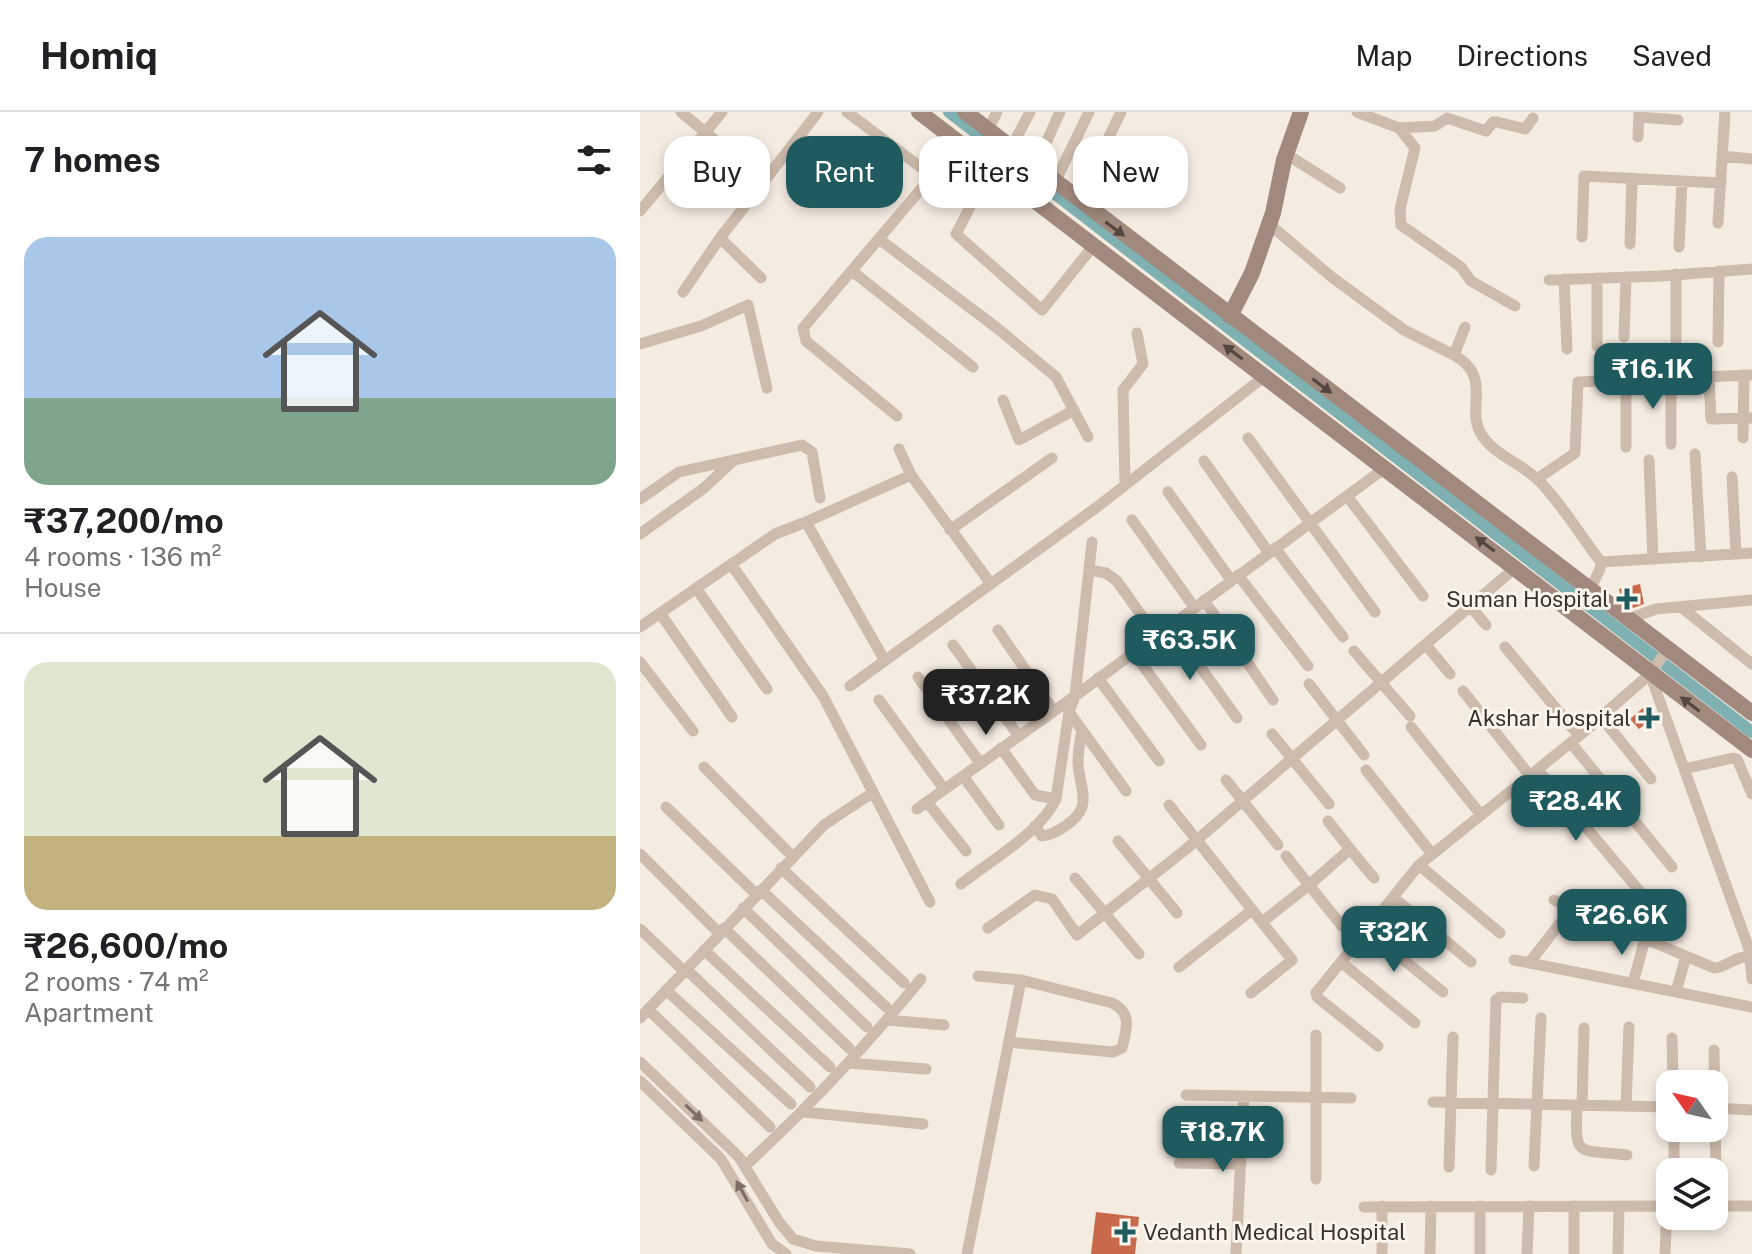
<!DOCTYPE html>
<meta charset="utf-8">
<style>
body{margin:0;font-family:"Public Sans",sans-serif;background:#f2f2f2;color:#202124;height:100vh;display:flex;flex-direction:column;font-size:30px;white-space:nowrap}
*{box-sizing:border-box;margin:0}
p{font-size:26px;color:#757577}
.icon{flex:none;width:44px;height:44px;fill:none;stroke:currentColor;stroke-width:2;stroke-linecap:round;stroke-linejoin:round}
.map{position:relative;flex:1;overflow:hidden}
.sheet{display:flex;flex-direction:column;background:#fff;width:640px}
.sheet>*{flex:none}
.hud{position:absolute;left:24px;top:24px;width:760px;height:72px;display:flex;gap:16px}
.needle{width:52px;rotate:304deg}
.controls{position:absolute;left:1016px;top:958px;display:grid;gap:16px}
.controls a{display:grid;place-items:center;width:72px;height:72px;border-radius:16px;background:#fff;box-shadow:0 4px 12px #0003;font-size:40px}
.price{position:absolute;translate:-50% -68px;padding:0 18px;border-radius:16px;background:#1f5a5e;color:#fff;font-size:26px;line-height:52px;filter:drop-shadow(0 2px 4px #0008)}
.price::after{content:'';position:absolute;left:50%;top:48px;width:24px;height:18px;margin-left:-12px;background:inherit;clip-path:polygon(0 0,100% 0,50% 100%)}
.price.selected{background:#222;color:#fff}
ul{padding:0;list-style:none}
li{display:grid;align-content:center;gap:16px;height:424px;padding:0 24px}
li+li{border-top:2px solid #e0e0e0}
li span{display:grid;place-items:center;height:248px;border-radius:24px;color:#555}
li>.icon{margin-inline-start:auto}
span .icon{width:144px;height:144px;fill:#fffc;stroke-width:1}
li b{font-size:34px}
h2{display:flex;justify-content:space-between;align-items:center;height:96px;padding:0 24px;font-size:34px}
.tag{padding:0 28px;border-radius:24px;background:#fff;box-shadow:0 4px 12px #0003;font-size:28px;line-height:72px}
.tag.selected{background:#1f5a5e;color:#fff}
header{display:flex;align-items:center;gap:48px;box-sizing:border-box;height:112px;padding:0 40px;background:#fff;border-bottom:2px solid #e0e0e0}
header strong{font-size:38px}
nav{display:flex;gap:44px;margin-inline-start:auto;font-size:28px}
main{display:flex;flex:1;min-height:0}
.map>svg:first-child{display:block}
</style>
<header>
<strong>Homiq</strong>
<nav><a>Map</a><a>Directions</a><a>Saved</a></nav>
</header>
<main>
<section class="sheet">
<h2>7 homes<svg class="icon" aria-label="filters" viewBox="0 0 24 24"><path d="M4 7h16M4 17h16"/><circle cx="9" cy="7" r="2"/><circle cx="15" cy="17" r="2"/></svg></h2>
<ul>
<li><span style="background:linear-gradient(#a9c7e8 65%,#7fa58c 0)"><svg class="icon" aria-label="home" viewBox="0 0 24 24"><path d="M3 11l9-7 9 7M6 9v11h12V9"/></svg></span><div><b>₹37,200/mo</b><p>4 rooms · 136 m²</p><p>House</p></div></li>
<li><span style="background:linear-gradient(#dfe7d0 70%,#c2b280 0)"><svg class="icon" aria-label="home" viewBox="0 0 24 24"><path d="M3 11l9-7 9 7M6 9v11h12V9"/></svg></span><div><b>₹26,600/mo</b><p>2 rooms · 74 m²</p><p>Apartment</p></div></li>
</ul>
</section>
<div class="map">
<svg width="1112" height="1142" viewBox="0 0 1112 1142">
<rect width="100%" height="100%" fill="#f4ebe1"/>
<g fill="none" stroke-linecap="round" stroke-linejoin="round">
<path stroke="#7fb0b2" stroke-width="12" d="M 309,0 L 1112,620"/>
</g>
<path fill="#c8694b" d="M 1000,472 L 1004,492 L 993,496 L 981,487 L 979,477 Z
M 1003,596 L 1012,607 L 999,617 L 990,607 Z
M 456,1100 L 499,1105 L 495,1142 L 451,1142 Z"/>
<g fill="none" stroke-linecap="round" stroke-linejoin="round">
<path stroke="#cdbbac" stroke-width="11" d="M 41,0 L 124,69
M 207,0 L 331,93 L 316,122 L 402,198 L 454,133
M 717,0 L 759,16 L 795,14 L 807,6 L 846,19 L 853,10 L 857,10 L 885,17 L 893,6
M 999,5 L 1038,8
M 759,16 L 775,36 L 760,97 L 761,113 L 821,155 L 831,169 L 875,194
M 348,18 L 357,0
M 998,25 L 999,1
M 371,36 L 390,0
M 646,42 L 700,76
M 1082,44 L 1112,47
M 395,55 L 420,0
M 415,70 L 449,0
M 438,89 L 481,0
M 0,99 L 82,0
M 1078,111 L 1085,0
M 629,112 L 693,166 L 764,218 L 814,243 L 825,215
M 942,125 L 944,64 L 1081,71
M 80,126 L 121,166
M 239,127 L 357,216 L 416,265 L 448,325
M 990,132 L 992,66
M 1039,135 L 1042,69
M 212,159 L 333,255
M 957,166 L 957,234
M 924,167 L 927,237
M 909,168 L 1021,164 L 1112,157
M 43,180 L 80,126 L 178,0
M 984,225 L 986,165
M 1036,228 L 1036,162
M 1078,230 L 1079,159
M 0,232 L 61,214 L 108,193 L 127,276
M 814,243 C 855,266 823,297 843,325 C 855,342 881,352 896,366 C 918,386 942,426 961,450
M 1069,264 L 1071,307 L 1112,306
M 1031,266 L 1031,332
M 363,288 L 379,328 L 434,298
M 257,304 L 166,229 L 163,216 L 292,64
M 608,326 L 735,500
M 1103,326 L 1104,263
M 986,335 L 986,268
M 259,337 L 271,363
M 1055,342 L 1061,445
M 1009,348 L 1013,448
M 564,349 L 629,441
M 1092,365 L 1096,442
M 897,367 L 935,341 L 938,270 L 1112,263
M 485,373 L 483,278 L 503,252 L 497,221
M 528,380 L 591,468
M 707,384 L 783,484
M 0,387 L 39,360 L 162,333 L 172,340 L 180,386
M 492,408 L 554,495
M 166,410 L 271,363 L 351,472
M 310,418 L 412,346
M 0,422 L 64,376 L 94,348
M 635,436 L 703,525
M 91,452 L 183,584 L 290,790
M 449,458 L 466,461 L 477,469 L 516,524
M 598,463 L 668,554
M 56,476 L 127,577
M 950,478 L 960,457 L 961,450 L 1112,441
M 564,488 L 633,588
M 830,494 L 846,513
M 1041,495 L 1112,552
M 20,501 L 92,605
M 988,507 L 1016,497 L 1112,488
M 530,513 L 597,606
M 0,515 L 135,422 L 166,410 L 245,549
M 358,518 L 413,598
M 313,533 L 378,623
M 786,533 L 810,562
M 865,535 L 939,624
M 714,539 L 770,604
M 493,540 L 561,633
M 0,550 L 53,619
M 1010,562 L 1109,837 L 1112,867
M 278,565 L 340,651
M 458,566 L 519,649
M 669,572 L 724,643
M 210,574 L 457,395 L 625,264
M 823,579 L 890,664
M 239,588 L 304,677
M 429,600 L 486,679
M 961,605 L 1011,667
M 771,615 L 841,703
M 632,622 L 689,692
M 931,631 L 1032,755
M 361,636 L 395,683 L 416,687
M 64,655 L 152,744
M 1044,657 L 1093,646 L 1097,647 L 1112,682
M 726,658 L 792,742
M 898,658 L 1002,782
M 323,664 L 359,713
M 586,668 L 638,733
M 287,690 L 326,739
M 529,693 L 652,848 L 611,881
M 26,695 L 116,782
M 277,697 L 435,584 L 452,430
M 688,709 L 710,737 L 669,773 L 702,814
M 395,714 L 402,724 C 415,723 438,708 442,695 C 446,682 438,664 438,650 C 438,639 440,628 442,618
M 478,729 L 537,801
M 710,737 L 734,766
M 0,742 L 79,821
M 779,753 L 860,821
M 141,756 L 264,871
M 435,766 L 499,842
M 321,772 C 350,749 401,720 416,687 L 429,600 L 435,584 L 745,356
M 121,778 L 246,895
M 753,785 L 831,850
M 914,788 L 1074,856 C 1087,855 1095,844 1110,844
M 103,796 L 227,915
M 622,810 L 669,773 L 646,744
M 84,816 L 209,936
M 348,816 L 395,783 L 412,787 L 437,823 L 545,738 L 875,456
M 0,817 L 44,859
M 727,818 L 803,880
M 64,838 L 190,955
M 874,848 L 1112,895
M 701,850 L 775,911
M 889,851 L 932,796
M 539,855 L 612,798
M 46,857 L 170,975
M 338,864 L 381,868 L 472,891 C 492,900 487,917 482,936 L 473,940 L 369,930
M 993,871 L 1005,827
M 26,878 L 151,992
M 1036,880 L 1046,844
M 8,897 L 130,1015
M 0,906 L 184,713 L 232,681
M 247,908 L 304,913
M 1032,926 L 1033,972
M 738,934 L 677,885 L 676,881 L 779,753 L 939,624 L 1010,562 L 1027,538
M 1074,938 L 1076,1063
M 0,950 L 99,1045 L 139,1110 L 153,1127 L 176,1134 L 270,1142
M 208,951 L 286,957
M 0,969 L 81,1047 L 132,1132 L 146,1142
M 546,983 L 711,986
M 793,990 L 1030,995
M 937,993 C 935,1047 936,1037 987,1043
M 942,993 L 944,916
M 986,994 L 989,915
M 1074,996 L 1112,998
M 164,1000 L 283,1012
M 1034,1016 L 1034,1048
M 539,1051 L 601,1052
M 106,1053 C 169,995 227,933 281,867
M 894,1054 L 901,906
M 809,1055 L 813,925
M 851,1058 L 856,888 L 860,885 L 883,886
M 676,1067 L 676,923
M 934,1094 L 934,1142
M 1074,1094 L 1112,1094
M 724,1095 L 1030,1094
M 327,1142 L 381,868
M 596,1142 L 604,984
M 742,1142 L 742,1094
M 790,1142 L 791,1094
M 840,1142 L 840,1094
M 887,1142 L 889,1094
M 978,1142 L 979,1094
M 1025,1142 L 1027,1094"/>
<path stroke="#a18a7d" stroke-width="16" d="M 279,0 L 1112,638
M 325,0 L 1112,601
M 590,204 L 612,161 L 633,101 L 644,48 L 661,0"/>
</g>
<defs><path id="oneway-solid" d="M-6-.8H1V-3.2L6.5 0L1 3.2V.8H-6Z" transform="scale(2)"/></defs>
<g fill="#544640">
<use href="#oneway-solid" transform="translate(475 117) rotate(37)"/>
<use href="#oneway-solid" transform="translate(593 240) rotate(-143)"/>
<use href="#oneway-solid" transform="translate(682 274) rotate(37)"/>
<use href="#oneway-solid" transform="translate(845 432) rotate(-143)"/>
<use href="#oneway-solid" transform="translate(1050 592) rotate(-143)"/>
</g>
<g fill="#7d6f65">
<use href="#oneway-solid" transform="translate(54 1001) rotate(44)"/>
<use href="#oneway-solid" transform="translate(102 1079) rotate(-119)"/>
</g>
<g fill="#1f5a5e" stroke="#fbf5ee" stroke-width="3">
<path d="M983 475h8v8h8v8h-8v8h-8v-8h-8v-8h8z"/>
<path d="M1005 594h8v8h8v8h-8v8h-8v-8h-8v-8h8z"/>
<path d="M481 1108h8v8h8v8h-8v8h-8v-8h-8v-8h8z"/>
</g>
<g text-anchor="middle" stroke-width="6" stroke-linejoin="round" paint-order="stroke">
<g font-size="22" fill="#3b302b" stroke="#fbf5ee" text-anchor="end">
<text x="969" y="495">Suman Hospital</text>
<text x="991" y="614">Akshar Hospital</text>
<text x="503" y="1128" text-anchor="start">Vedanth Medical Hospital</text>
</g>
</g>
</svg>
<div class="controls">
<a><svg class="needle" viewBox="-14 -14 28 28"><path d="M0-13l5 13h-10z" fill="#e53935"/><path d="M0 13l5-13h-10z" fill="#757577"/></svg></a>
<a><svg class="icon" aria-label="layers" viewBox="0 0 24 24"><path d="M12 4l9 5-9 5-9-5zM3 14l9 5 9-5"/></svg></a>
</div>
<b class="price" style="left:1013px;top:299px">₹16.1K</b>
<b class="price" style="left:550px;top:570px">₹63.5K</b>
<b class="price selected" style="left:346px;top:625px">₹37.2K</b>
<b class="price" style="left:936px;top:731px">₹28.4K</b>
<b class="price" style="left:982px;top:845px">₹26.6K</b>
<b class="price" style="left:754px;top:862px">₹32K</b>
<b class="price" style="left:583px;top:1062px">₹18.7K</b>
<div class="hud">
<a class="tag">Buy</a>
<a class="tag selected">Rent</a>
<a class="tag">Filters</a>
<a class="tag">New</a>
</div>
</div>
</main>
